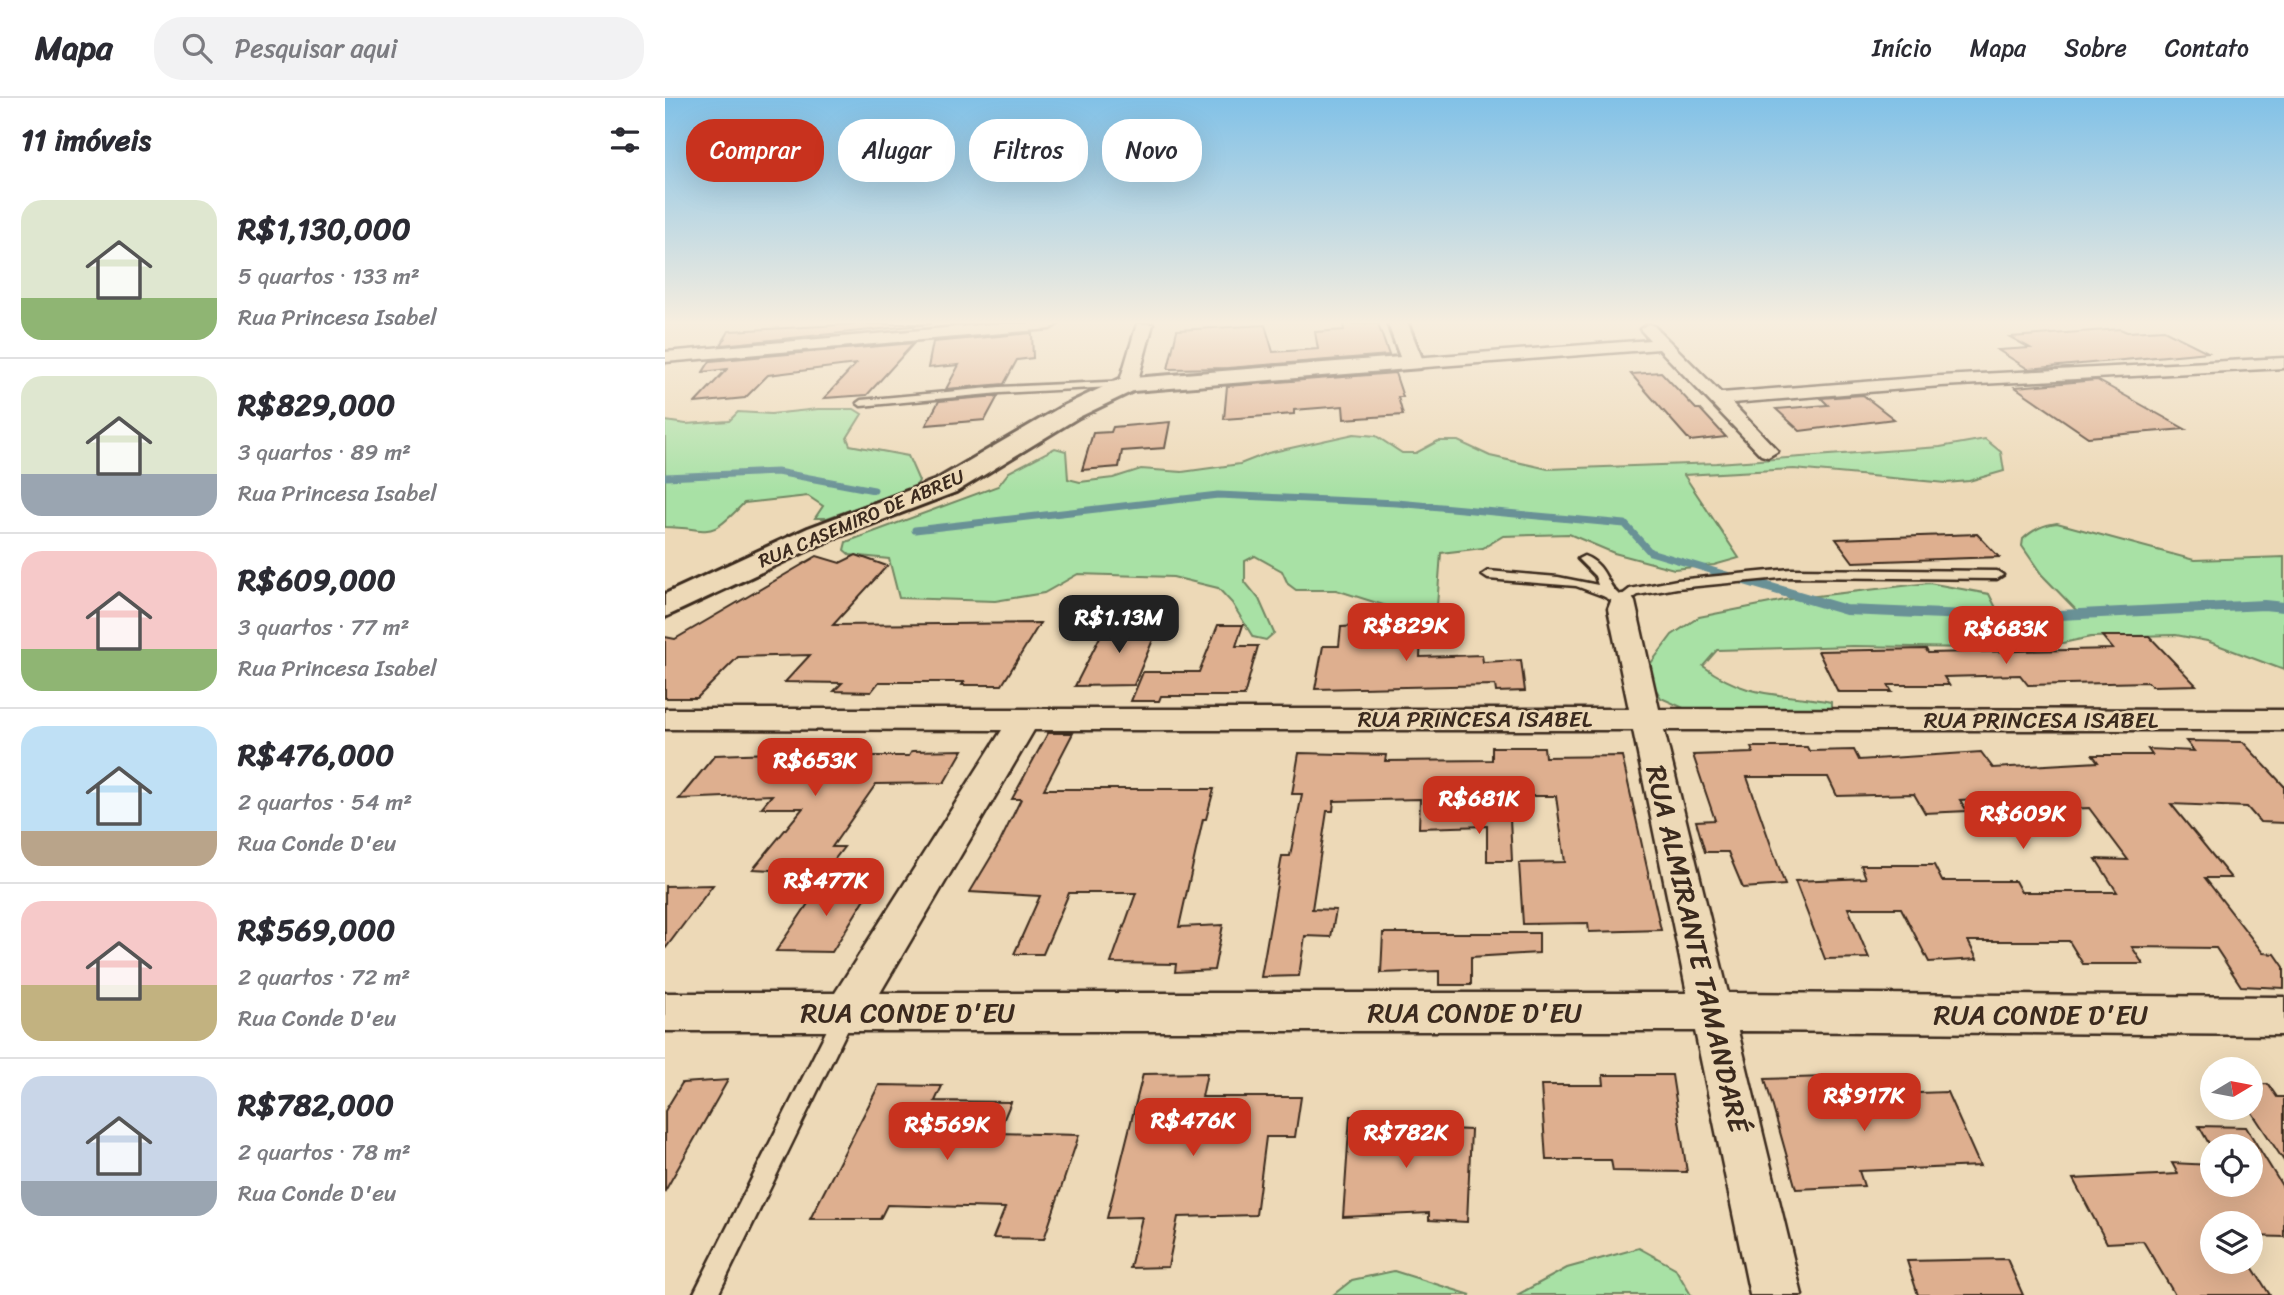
<!DOCTYPE html>
<html lang="pt">
<meta charset="utf-8">
<style>
body{margin:0;font-family:Sriracha,sans-serif;background:#f2f2f3;color:#2b2b33;height:100vh;display:flex;flex-direction:column;font-size:26px;white-space:nowrap}
*{box-sizing:border-box;margin:0}
p{font-size:23px;color:#7c7c81}
.icon{flex:none;width:38px;height:38px;fill:none;stroke:currentColor;stroke-width:2;stroke-linecap:round;stroke-linejoin:round}
.map{position:relative;flex:1;overflow:hidden}
.sheet{display:flex;flex-direction:column;background:#fff;width:665px}
.sheet>*{flex:none}
.top-card{position:absolute;left:21px;top:21px;width:665px;height:63px;display:flex;gap:14px}
.needle{width:46px;rotate:80deg}
.controls{position:absolute;left:1535px;top:959px;display:grid;gap:14px}
.controls a{display:grid;place-items:center;width:63px;height:63px;border-radius:50%;background:#fff;box-shadow:0 7px 28px #0002;font-size:35px}
.price{position:absolute;translate:-50% -60px;padding:0 16px;border-radius:14px;background:#c8321e;color:#fff;font-size:23px;line-height:46px;filter:drop-shadow(0 2px 4px #0008)}
.price::after{content:'';position:absolute;left:50%;top:42px;width:21px;height:16px;margin-left:-10px;background:inherit;clip-path:polygon(0 0,100% 0,50% 100%)}
.price.selected{background:#222;color:#fff}
ul{padding:0;list-style:none}
li{display:flex;align-items:center;gap:21px;height:175px;padding:0 21px}
li+li{border-top:2px solid #e1e1e2}
li span{display:grid;place-items:center;flex:none;width:196px;height:140px;border-radius:21px;color:#555}
li>.icon{margin-inline-start:auto}
span .icon{width:84px;height:84px;fill:#fffc;stroke-width:1}
li b{font-size:30px}
h2{display:flex;justify-content:space-between;align-items:center;height:84px;padding:0 21px;font-size:30px}
.tag{padding:0 24px;border-radius:28px;background:#fff;box-shadow:0 7px 28px #0002;font-size:24px;line-height:63px}
.tag.selected{background:#c8321e;color:#fff}
header{display:flex;align-items:center;gap:42px;box-sizing:border-box;height:98px;padding:0 35px;background:#fff;border-bottom:2px solid #e1e1e2}
header strong{font-size:33px}
nav{display:flex;gap:38px;margin-inline-start:auto;font-size:24px}
.search{width:490px;height:63px;background:#f2f2f3;display:flex;align-items:center;gap:18px;box-sizing:border-box;padding:0 24px;border-radius:28px;color:#7c7c81;font-size:26px}
main{display:flex;flex:1;min-height:0}
.map>svg:first-child{display:block}
</style>
<header>
<strong>Mapa</strong>
<div class="search"><svg class="icon" aria-label="search" viewBox="0 0 24 24"><circle cx="10" cy="10" r="6"/><path d="M15 15l6 6"/></svg>Pesquisar aqui</div>
<nav><a>Início</a><a>Mapa</a><a>Sobre</a><a>Contato</a></nav>
</header>
<main>
<section class="sheet">
<h2>11 imóveis<svg class="icon" aria-label="filters" viewBox="0 0 24 24"><path d="M4 7h16M4 17h16"/><circle cx="9" cy="7" r="2"/><circle cx="15" cy="17" r="2"/></svg></h2>
<ul>
<li><span style="background:linear-gradient(#dfe7d0 70%,#8fb573 0)"><svg class="icon" aria-label="home" viewBox="0 0 24 24"><path d="M3 11l9-7 9 7M6 9v11h12V9"/></svg></span><div><b>R$1,130,000</b><p>5 quartos · 133 m²</p><p>Rua Princesa Isabel</p></div></li>
<li><span style="background:linear-gradient(#dfe7d0 70%,#9aa5b1 0)"><svg class="icon" aria-label="home" viewBox="0 0 24 24"><path d="M3 11l9-7 9 7M6 9v11h12V9"/></svg></span><div><b>R$829,000</b><p>3 quartos · 89 m²</p><p>Rua Princesa Isabel</p></div></li>
<li><span style="background:linear-gradient(#f6c9c9 70%,#8fb573 0)"><svg class="icon" aria-label="home" viewBox="0 0 24 24"><path d="M3 11l9-7 9 7M6 9v11h12V9"/></svg></span><div><b>R$609,000</b><p>3 quartos · 77 m²</p><p>Rua Princesa Isabel</p></div></li>
<li><span style="background:linear-gradient(#bfe0f5 75%,#b9a48a 0)"><svg class="icon" aria-label="home" viewBox="0 0 24 24"><path d="M3 11l9-7 9 7M6 9v11h12V9"/></svg></span><div><b>R$476,000</b><p>2 quartos · 54 m²</p><p>Rua Conde D'eu</p></div></li>
<li><span style="background:linear-gradient(#f6c9c9 60%,#c2b280 0)"><svg class="icon" aria-label="home" viewBox="0 0 24 24"><path d="M3 11l9-7 9 7M6 9v11h12V9"/></svg></span><div><b>R$569,000</b><p>2 quartos · 72 m²</p><p>Rua Conde D'eu</p></div></li>
<li><span style="background:linear-gradient(#c9d6e8 75%,#9aa5b1 0)"><svg class="icon" aria-label="home" viewBox="0 0 24 24"><path d="M3 11l9-7 9 7M6 9v11h12V9"/></svg></span><div><b>R$782,000</b><p>2 quartos · 78 m²</p><p>Rua Conde D'eu</p></div></li>
</ul>
</section>
<div class="map">
<svg width="1619" height="1197" viewBox="0 0 1619 1197">
<rect width="100%" height="100%" fill="#edd9b7"/>
<filter id="ink" filterUnits="userSpaceOnUse"><feTurbulence type="fractalNoise" baseFrequency=".0143" numOctaves="2"/><feDisplacementMap in="SourceGraphic" scale="14" xChannelSelector="R" yChannelSelector="G"/><feConvolveMatrix kernelMatrix="1 2 1 2 8 2 1 2 1" color-interpolation-filters="sRGB"/></filter>
<g filter="url(#ink)">
<path fill="#a8e1a5" stroke="#728662" stroke-width="2" d="M 153,311 L 189,311 L 197,316 L 182,340 L 185,347 L 243,358 L 254,383 L 250,389 L 162,420 L 150,420 L 158,408 L 143,398 L 79,405 C 41,444 49,430 0,429 L 0,323 L 21,326 L 64,323 L 73,314 L 106,316 Z
M 689,336 L 711,338 L 737,355 L 751,355 L 773,343 L 793,343 L 825,358 L 883,371 L 1052,365 L 1275,349 L 1320,341 L 1336,354 L 1339,373 L 1304,383 L 1281,385 L 1129,371 L 1019,377 L 1074,460 L 1049,467 L 1009,471 L 949,455 L 904,436 L 838,438 L 818,450 L 776,455 L 772,508 L 747,516 L 671,492 L 631,492 L 623,486 L 617,473 L 590,458 L 580,463 L 580,484 L 594,501 L 609,535 L 601,542 L 588,539 L 567,505 L 553,490 L 508,479 L 413,476 L 379,495 L 330,503 L 234,500 L 224,461 L 185,457 L 179,452 L 181,444 L 333,388 L 344,374 L 390,350 L 401,353 L 403,381 L 415,384 L 448,380 L 476,371 L 517,374 L 575,366 L 603,355 Z
M 1392,425 L 1529,462 L 1619,459 L 1619,572 L 1542,543 L 1511,537 L 1426,539 L 1369,551 L 1188,548 L 1052,552 L 1038,568 C 1084,602 1114,594 1166,604 L 1166,613 L 1023,612 L 996,600 L 980,573 L 1007,537 L 1034,519 L 1125,501 L 1264,485 L 1324,496 L 1335,518 L 1353,528 L 1414,515 L 1377,477 L 1357,448 L 1358,441 C 1369,431 1378,427 1392,425 Z
M 974,1150 L 1010,1170 L 1026,1197 L 852,1197 L 902,1170 Z
M 729,1173 L 806,1197 L 668,1197 L 687,1182 Z"/>
<g fill="none" stroke-linecap="round" stroke-linejoin="round">
<path stroke="#699196" stroke-width="7" d="M 0,379 L 112,374 L 209,392
M 250,432 L 553,397 L 732,405 L 960,426 L 985,454 L 1082,483"/>
<path stroke="#699196" stroke-width="10" d="M 1076,481 L 1181,512 L 1352,519 L 1599,507 L 1619,509"/>
</g>
<path fill="#deaf8f" stroke="#3b2a1e" stroke-width="2" d="M 192,226 L 266,226 L 56,247 L 64,233 Z
M 678,226 L 713,226 L 724,257 L 563,270 L 503,271 L 512,232 L 600,227 L 608,254 L 653,251 L 650,234 L 679,232 Z
M 1455,231 L 1462,234 L 1499,232 L 1543,254 L 1363,271 L 1333,252 L 1365,250 L 1345,239 Z
M 367,235 L 368,260 L 352,262 L 339,286 L 281,291 L 294,267 L 263,270 L 268,244 Z
M 249,245 L 202,297 L 159,300 L 191,266 L 103,277 L 80,300 L 30,305 L 62,271 L 38,274 L 45,263 Z
M 996,274 L 1031,311 L 1035,311 L 1061,339 L 1025,343 L 966,276 Z
M 730,275 L 738,299 L 733,299 L 738,317 L 679,321 L 678,308 L 629,312 L 629,316 L 559,321 L 562,288 Z
M 1432,282 L 1520,331 L 1423,339 L 1350,289 Z
M 1198,297 L 1229,321 L 1135,333 L 1111,311 L 1163,307 L 1156,300 Z
M 333,298 L 320,322 L 261,327 L 274,303 Z
M 505,324 L 500,350 L 457,353 L 454,369 L 417,372 L 428,335 L 446,334 L 448,329 Z
M 1312,436 L 1334,459 L 1188,464 L 1171,441 Z
M 191,457 L 222,468 L 168,527 L 375,525 L 337,587 L 297,587 L 299,584 L 214,584 L 206,594 L 169,593 L 177,585 L 120,584 L 145,557 L 73,559 L 32,600 L 0,600 L 0,539 L 10,541 L 152,458 L 175,465 Z
M 442,525 L 495,525 L 469,587 L 410,588 Z
M 553,527 L 578,527 L 571,548 L 593,548 L 579,598 L 496,598 L 494,603 L 466,603 L 478,574 L 534,574 Z
M 714,527 L 757,527 L 755,559 L 817,557 L 818,564 L 856,562 L 860,593 L 831,594 L 830,587 L 650,591 L 658,548 L 674,548 L 676,529 Z
M 1437,538 L 1484,538 L 1531,587 L 1487,588 L 1483,584 L 1363,587 L 1355,577 L 1279,579 L 1284,587 L 1223,587 L 1227,594 L 1173,594 L 1153,553 L 1261,551 L 1263,555 L 1448,551 Z
M 383,635 L 408,635 L 379,691 L 549,691 L 541,721 L 538,721 L 514,829 L 558,827 L 549,872 L 510,874 L 511,866 L 446,865 L 471,795 L 404,795 L 378,856 L 349,856 L 375,798 L 305,794 L 335,744 L 356,701 L 347,701 Z
M 1521,643 L 1578,644 L 1619,688 L 1619,725 L 1595,724 L 1582,709 L 1506,706 L 1566,780 L 1540,780 L 1598,855 L 1610,856 L 1619,869 L 1619,890 L 1576,888 L 1551,850 L 1467,849 L 1478,866 L 1418,866 L 1404,843 L 1303,843 L 1312,861 L 1264,864 L 1236,810 L 1183,810 L 1204,860 L 1160,861 L 1130,783 L 1201,780 L 1196,767 L 1269,767 L 1277,783 L 1350,783 L 1356,794 L 1452,794 L 1431,761 L 1463,762 L 1424,710 L 1382,712 L 1371,698 L 1295,702 L 1302,713 L 1260,715 L 1249,696 L 1172,698 L 1163,679 L 1082,679 L 1120,787 L 1078,790 L 1063,754 L 1040,754 L 1031,723 L 1050,722 L 1028,657 L 1088,655 L 1086,649 L 1142,649 L 1144,653 L 1189,652 L 1194,662 L 1316,654 L 1328,670 L 1433,664 L 1428,657 L 1487,657 L 1483,651 L 1529,653 Z
M 827,649 L 879,649 L 880,659 L 957,658 L 996,832 L 924,834 L 923,825 L 858,826 L 854,765 L 900,764 L 891,698 L 844,698 L 847,763 L 822,763 L 822,728 L 754,730 L 755,701 L 669,703 L 668,713 L 662,713 L 647,811 L 671,812 L 666,839 L 640,838 L 634,878 L 596,879 L 617,758 L 625,758 L 637,696 L 627,696 L 634,655 L 721,657 L 720,663 L 827,662 Z
M 298,652 L 279,685 L 211,686 L 167,749 L 179,749 L 159,775 L 88,771 L 138,710 L 96,710 L 107,697 L 14,701 L 50,657 L 108,655 L 94,672 L 183,672 L 194,658 L 244,658 L 247,653 Z
M 157,785 L 209,786 L 167,854 L 111,853 Z
M 48,787 L 0,851 L 0,788 Z
M 718,835 L 874,835 L 874,855 L 806,859 L 806,887 L 774,887 L 774,873 L 716,875 Z
M 542,975 L 537,999 L 636,999 L 630,1039 L 601,1039 L 591,1117 L 513,1119 L 503,1169 L 465,1170 L 477,1119 L 442,1120 L 478,976 Z
M 938,977 L 1007,977 L 1022,1074 L 948,1073 L 946,1062 L 881,1062 L 876,987 L 939,987 Z
M 1161,979 L 1168,998 L 1282,994 L 1315,1068 L 1194,1073 L 1199,1088 L 1131,1091 L 1100,981 Z
M 63,982 L 0,1093 L 0,1013 L 17,985 Z
M 1603,986 L 1612,999 L 1619,999 L 1619,1063 L 1586,1013 L 1586,987 Z
M 214,987 L 277,988 L 270,1003 L 346,1004 L 333,1035 L 414,1037 L 379,1141 L 328,1140 L 340,1110 L 222,1107 L 215,1121 L 145,1121 Z
M 740,1016 L 740,1029 L 806,1032 L 802,1124 L 764,1122 L 764,1115 L 678,1119 L 685,1018 Z
M 1534,1028 L 1581,1029 L 1619,1091 L 1619,1139 L 1586,1138 L 1586,1125 L 1547,1125 L 1547,1164 L 1584,1164 L 1605,1197 L 1510,1197 L 1478,1143 L 1442,1145 L 1408,1081 L 1513,1076 L 1507,1065 L 1547,1067 L 1547,1087 L 1586,1087 L 1586,1048 L 1547,1048 L 1547,1051 Z
M 1342,1161 L 1358,1197 L 1253,1197 L 1242,1163 Z"/>
<g fill="none" stroke-linecap="round" stroke-linejoin="round">
<defs>
<path id="lane" d="M 463,283 L 466,284 L 466,288 L 335,295 L 196,308 L 192,305 L 196,302 L 335,289 Z
M 919,458 C 943,467 940,488 956,498 L 965,491 L 1012,482 L 1126,471 L 1332,473 L 1338,477 L 1332,481 L 1126,479 L 1012,490 L 973,497 L 957,508 L 938,498 L 911,488 L 823,481 L 817,477 L 823,473 L 893,479 L 933,487 L 930,478 L 913,461 Z
M 180,907 L 187,910 L 190,916 L 53,1197 L 28,1197 L 173,910 Z"/>
<path id="street" d="M 327,226 L 393,226 L 385,231 L 0,264 L 0,254 Z
M 472,226 L 488,226 L 472,286 L 463,291 L 454,286 Z
M 983,226 L 989,228 L 1056,295 L 1276,278 L 1619,260 L 1619,270 L 1276,288 L 1067,305 L 1113,353 L 1103,359 L 1096,357 L 994,251 L 748,270 L 740,265 L 748,260 L 985,242 L 975,231 Z
M 957,496 L 966,498 L 970,504 L 994,611 L 1619,612 L 1619,632 L 999,632 L 1063,895 L 1619,899 L 1619,937 L 1073,933 L 1137,1197 L 1085,1197 L 1030,933 L 0,933 L 0,895 L 170,895 L 337,632 L 0,631 L 0,611 L 964,611 L 943,511 L 948,498 ZM 369,632 L 968,632 L 1022,895 L 215,895 Z"/>
<path id="secondary" d="M 723,226 L 743,226 L 759,265 L 756,270 L 468,293 L 414,319 L 291,394 L 165,442 L 0,519 L 0,496 L 143,430 L 271,382 L 396,309 L 455,281 L 735,259 Z"/>
</defs>
<use href="#lane" stroke="#3b2a1e" stroke-width="5"/>
<use href="#street" stroke="#3b2a1e" stroke-width="5"/>
<use href="#secondary" stroke="#3b2a1e" stroke-width="6"/>
<use href="#lane" fill="#edd9b7" fill-rule="evenodd"/>
<use href="#street" fill="#edd9b7" fill-rule="evenodd"/>
<use href="#secondary" fill="#edd9b7" fill-rule="evenodd"/>
</g>
</g>
<linearGradient id="sky" x2="0" y2="1"><stop stop-color="#81c1e7"/><stop offset="0.57" stop-color="#f7eedf"/><stop offset="1" stop-color="#f7eedf" stop-opacity="0"/></linearGradient>
<rect width="1619" height="394" fill="url(#sky)"/>
<g text-anchor="middle" stroke-width="5" stroke-linejoin="round" paint-order="stroke">
<g font-size="19" fill="#3b2a1e" stroke="#edd9b7">
<text transform="translate(196 420) rotate(-23)" y="7">RUA CASEMIRO DE ABREU</text>
</g>
<g font-size="23" fill="#3b2a1e" stroke="#edd9b7">
<text x="810" y="629">RUA PRINCESA ISABEL</text>
<text x="1376" y="630">RUA PRINCESA ISABEL</text>
</g>
<g font-size="28" fill="#3b2a1e" stroke="#edd9b7">
<text transform="translate(1033 851) rotate(77)" y="10">RUA ALMIRANTE TAMANDARÉ</text>
<text x="243" y="924">RUA CONDE D'EU</text>
<text x="810" y="924">RUA CONDE D'EU</text>
<text x="1376" y="926">RUA CONDE D'EU</text>
</g>
</g>
</svg>
<div class="controls">
<a><svg class="needle" viewBox="-14 -14 28 28"><path d="M0-13l5 13h-10z" fill="#e53935"/><path d="M0 13l5-13h-10z" fill="#7c7c81"/></svg></a>
<a><svg class="icon" aria-label="locate" viewBox="0 0 24 24"><circle cx="12" cy="12" r="6"/><path d="M12 2v4M12 18v4M2 12h4M18 12h4"/></svg></a>
<a><svg class="icon" aria-label="layers" viewBox="0 0 24 24"><path d="M12 4l9 5-9 5-9-5zM3 14l9 5 9-5"/></svg></a>
</div>
<b class="price selected" style="left:454px;top:557px">R$1.13M</b>
<b class="price" style="left:741px;top:565px">R$829K</b>
<b class="price" style="left:1341px;top:568px">R$683K</b>
<b class="price" style="left:150px;top:700px">R$653K</b>
<b class="price" style="left:814px;top:738px">R$681K</b>
<b class="price" style="left:1358px;top:753px">R$609K</b>
<b class="price" style="left:161px;top:820px">R$477K</b>
<b class="price" style="left:1199px;top:1035px">R$917K</b>
<b class="price" style="left:528px;top:1060px">R$476K</b>
<b class="price" style="left:282px;top:1064px">R$569K</b>
<b class="price" style="left:741px;top:1072px">R$782K</b>
<div class="top-card">
<a class="tag selected">Comprar</a>
<a class="tag">Alugar</a>
<a class="tag">Filtros</a>
<a class="tag">Novo</a>
</div>
</div>
</main>
